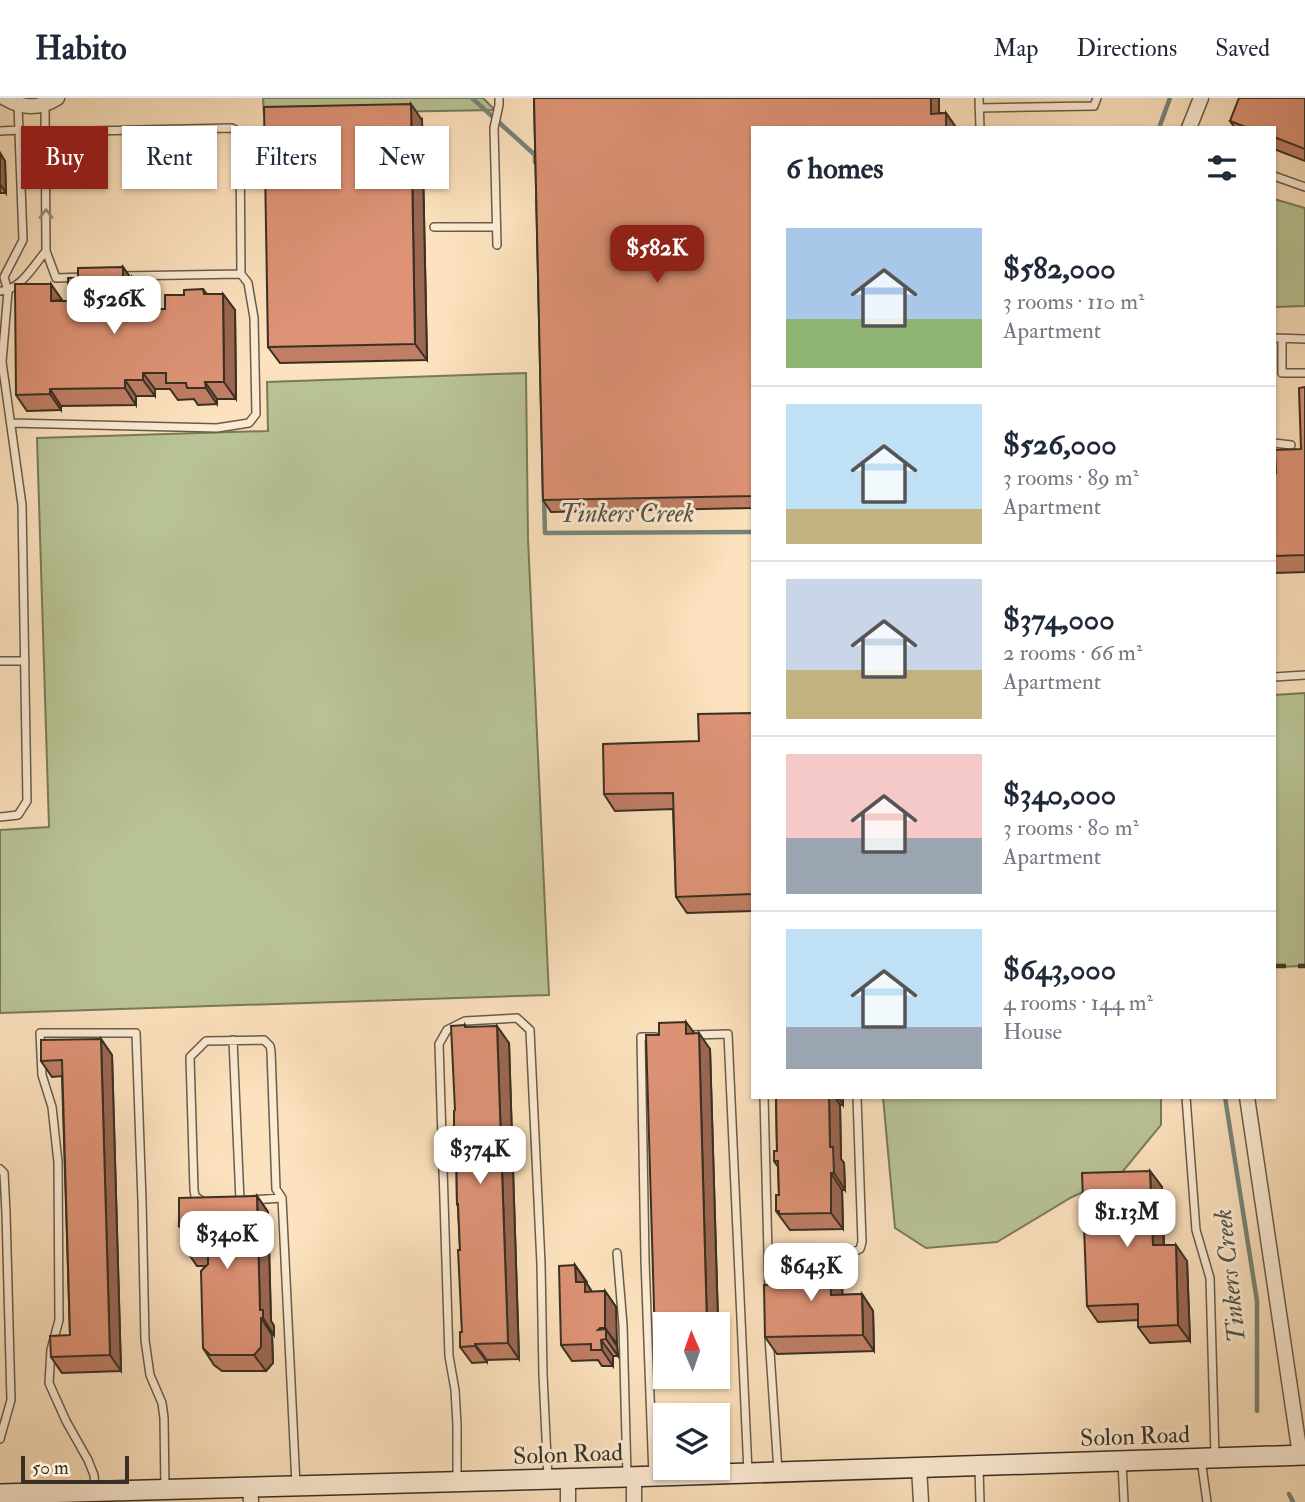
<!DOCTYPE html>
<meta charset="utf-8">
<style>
body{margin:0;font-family:"IM FELL Double Pica",serif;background:#f6f6f7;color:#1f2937;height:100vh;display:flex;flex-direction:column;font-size:26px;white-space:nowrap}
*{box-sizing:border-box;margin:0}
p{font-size:23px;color:#747a83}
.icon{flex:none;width:38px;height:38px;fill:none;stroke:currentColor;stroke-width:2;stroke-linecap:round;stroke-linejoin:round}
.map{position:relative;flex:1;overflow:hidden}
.sheet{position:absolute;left:751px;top:28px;width:525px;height:973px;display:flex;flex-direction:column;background:#fff;border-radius:0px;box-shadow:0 2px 5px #0004}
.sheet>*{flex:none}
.hud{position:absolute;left:21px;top:28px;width:625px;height:63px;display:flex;gap:14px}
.needle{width:46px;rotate:358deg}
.tools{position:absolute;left:653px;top:1214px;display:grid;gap:14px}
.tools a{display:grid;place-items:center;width:77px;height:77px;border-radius:0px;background:#fff;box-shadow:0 2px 5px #0004;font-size:35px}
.scale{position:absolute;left:21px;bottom:18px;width:108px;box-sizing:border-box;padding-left:7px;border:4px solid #393023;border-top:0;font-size:19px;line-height:24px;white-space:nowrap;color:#393023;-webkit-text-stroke:5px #fdecd5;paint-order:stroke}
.price{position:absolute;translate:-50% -60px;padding:0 16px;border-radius:14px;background:#fff;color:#222;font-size:23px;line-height:46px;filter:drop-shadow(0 2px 4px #0008)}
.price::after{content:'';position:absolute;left:50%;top:42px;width:21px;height:16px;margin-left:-10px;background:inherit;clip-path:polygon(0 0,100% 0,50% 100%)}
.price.selected{background:#8f2418;color:#fff}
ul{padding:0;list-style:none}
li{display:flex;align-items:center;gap:21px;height:175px;padding:0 35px}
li+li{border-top:2px solid #e0e1e3}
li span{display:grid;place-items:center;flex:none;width:196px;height:140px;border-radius:0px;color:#555}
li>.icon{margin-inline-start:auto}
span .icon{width:84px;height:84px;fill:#fffc;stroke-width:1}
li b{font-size:30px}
h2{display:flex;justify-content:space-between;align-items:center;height:84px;padding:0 35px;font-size:30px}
.tag{padding:0 24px;border-radius:0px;background:#fff;box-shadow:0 2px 5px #0004;font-size:24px;line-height:63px}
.tag.selected{background:#8f2418;color:#fff}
header{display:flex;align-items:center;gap:42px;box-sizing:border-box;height:98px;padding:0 35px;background:#fff;border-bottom:2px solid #e0e1e3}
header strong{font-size:33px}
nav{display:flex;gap:38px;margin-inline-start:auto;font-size:24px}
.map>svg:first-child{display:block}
</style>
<header>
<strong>Habito</strong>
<nav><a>Map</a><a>Directions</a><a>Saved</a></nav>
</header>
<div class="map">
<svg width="1305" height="1404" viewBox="0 0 1305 1404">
<rect width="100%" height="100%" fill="#fce2be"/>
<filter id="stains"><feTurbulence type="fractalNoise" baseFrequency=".00286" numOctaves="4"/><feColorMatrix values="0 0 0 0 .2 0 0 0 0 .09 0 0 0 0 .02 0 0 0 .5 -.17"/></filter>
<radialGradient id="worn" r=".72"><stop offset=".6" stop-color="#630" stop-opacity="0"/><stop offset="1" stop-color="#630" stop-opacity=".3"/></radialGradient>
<path fill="#b9c496" stroke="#797a5c" stroke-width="2" d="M 263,0 L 483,0 L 495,12 L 264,16 Z
M 1274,101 L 1305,110 L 1305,208 L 1274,209 Z
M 526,275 L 528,441 L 549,897 L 0,915 L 0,732 L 49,729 L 37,340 L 268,333 L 267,284 Z
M 1305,595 L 1305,868 L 1274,869 L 1274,597 Z
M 883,999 L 1161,999 L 1161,1027 L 1119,1078 L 1072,1099 L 997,1144 L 926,1150 L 895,1130 Z"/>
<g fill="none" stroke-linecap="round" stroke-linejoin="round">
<path stroke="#768578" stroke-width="4.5" d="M 472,0 L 535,57 L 535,64
M 1159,30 L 1170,0
M 544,402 L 545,435 L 752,434
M 1225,999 L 1257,1203 L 1257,1313
M 1289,1396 L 1293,1404"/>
<defs>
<path id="lane" d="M 979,0 L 980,30
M 979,10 L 1094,8 L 1097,0
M 0,33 L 19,32
M 45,34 L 232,30 L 237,33 L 240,40 L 241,176
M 1274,78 L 1305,89
M 434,129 L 496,129
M 497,147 L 494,30 L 499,7 L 499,0
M 46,153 L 56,180 L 86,179
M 0,193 C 20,193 34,167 46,153 L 45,7
M 1274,240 L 1305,241
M 1282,241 L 1282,275 L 1305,275
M 11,325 L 217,330 L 249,325 L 256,316 L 254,220 L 248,185 L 241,176 L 123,178
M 1274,345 L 1291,347
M 0,563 L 25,563
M 1274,579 L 1305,577
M 0,719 L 18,717 L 27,703 L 22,407 L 2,264 L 8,193 L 4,179 L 23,142 L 18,7
M 692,937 L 728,936 L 748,1374
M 233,942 L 240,1103
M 764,999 L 769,1195
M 1186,999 L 1196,1132 L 1210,1180 L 1215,1359
M 0,1071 L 4,1075 L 6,1115 L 11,1302 L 0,1341
M 252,1102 L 282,1100
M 202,1103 L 195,1098 L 194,1092 L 190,959 L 206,943 L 264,942 L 270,948 L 271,953 L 276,1091 L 282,1100 L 296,1387
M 617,1155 L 623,1227 L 627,1378
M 769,1160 L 853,1154 L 860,1151 L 862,1144 L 857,999
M 769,1239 L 778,1373
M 1201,1361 L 1207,1404
M 1122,1364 L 1124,1404
M 979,1370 L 980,1404
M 653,1378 L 645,1162 L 641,939 L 655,939
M 457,1383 L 457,1327 L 455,1292 L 449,1258 L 439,946 L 447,932 L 465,923 L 517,920 L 530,932 L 541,1166 L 543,1277 L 548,1381
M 95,1391 L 94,1377 L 88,1362 L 66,1323 L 49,1285 L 51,1252 L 59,1222 L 58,1064 L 52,1009 L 42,977 L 40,935 L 136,935 L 142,1103 L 145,1242 L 150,1277 L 162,1305 L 164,1320 L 165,1391"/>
<path id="street" d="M 5,0 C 23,11 39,11 57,0
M 1189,30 L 1201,0
M 1247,999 L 1300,1357
M 919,1369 L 921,1404
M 634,1379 L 634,1404
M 568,1380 L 568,1404
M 250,1389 L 251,1404"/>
<path id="secondary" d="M 0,1396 L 627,1379 L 1305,1357"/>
</defs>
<use href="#lane" stroke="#6a5c4a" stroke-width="10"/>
<use href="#street" stroke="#6a5c4a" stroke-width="17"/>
<use href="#secondary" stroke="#393023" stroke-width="22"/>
<use href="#lane" stroke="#fdecd5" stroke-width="7"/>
<use href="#street" stroke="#fdecd5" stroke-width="14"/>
<use href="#secondary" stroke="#fdecd5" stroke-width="19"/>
<path stroke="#393023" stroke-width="4.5" stroke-dasharray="12 12" stroke-linecap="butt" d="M 1274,868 L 1305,868"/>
</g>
<path fill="#bf7e65" stroke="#393023" stroke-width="2" d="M 534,0 L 939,0 L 939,15 L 946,15 L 955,28 L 955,30 L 752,30 L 752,410 L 551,414 L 543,402 Z
M 1305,0 L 1305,63 L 1274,51 L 1274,30 L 1235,30 L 1230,23 Z
M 422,22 L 427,262 L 280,265 L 268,249 Z
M 0,55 L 5,63 L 6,95 L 0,95 Z
M 123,169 L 130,179 L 132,179 L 144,195 L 144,207 L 147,212 L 165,211 L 184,197 L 203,191 L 207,196 L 223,196 L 235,212 L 236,301 L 217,301 L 217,306 L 198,307 L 194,301 L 178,302 L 170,291 L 155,291 L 155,298 L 136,298 L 136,307 L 61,308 L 61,312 L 27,313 L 16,297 L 62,203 L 69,203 L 78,180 Z
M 1305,289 L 1305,474 L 1275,475 L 1274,375 L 1276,375 L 1301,351 Z
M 752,615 L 752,813 L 687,815 L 676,799 L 673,711 L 615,713 L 604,696 Z
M 465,927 L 466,929 L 509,945 L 519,1261 L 487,1262 L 487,1264 L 472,1265 L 460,1249 L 462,1234 L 460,1152 L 458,1109 L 457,1106 L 456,1040 L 454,1038 L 455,1012 Z
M 694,935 L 710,951 L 719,1257 L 718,1257 L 718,1227 L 665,1227 L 665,1257 L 655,1243 Z
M 101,941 L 112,957 L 121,1273 L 62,1275 L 51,1259 L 70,1237 L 62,978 L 52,979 L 41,963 Z
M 776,999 L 843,999 L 843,1007 L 840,1007 L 841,1061 L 844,1065 L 845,1092 L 842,1092 L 843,1131 L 790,1132 L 776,1113 L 779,1097 L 778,1069 L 774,1063 L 777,1053 Z
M 1150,1073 L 1162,1089 L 1164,1147 L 1187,1163 L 1190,1243 L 1150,1245 L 1138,1229 L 1138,1222 L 1098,1224 L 1087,1208 Z
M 257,1098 L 268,1114 L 271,1223 L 274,1228 L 274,1237 L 272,1237 L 273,1265 L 266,1273 L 222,1273 L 214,1267 L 203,1250 L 206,1168 L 197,1168 L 186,1152 L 185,1136 L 179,1128 Z
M 575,1167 L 587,1184 L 587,1186 L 592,1194 L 605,1193 L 616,1209 L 616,1246 L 617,1248 L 618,1258 L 613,1258 L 613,1268 L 602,1268 L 598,1262 L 572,1263 L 561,1247 Z
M 842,1173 L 842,1197 L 862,1196 L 873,1213 L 874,1253 L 777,1256 L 765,1239 L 790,1186 Z"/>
<path fill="#9b6753" stroke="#393023" stroke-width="2" d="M 931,0 L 939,0 L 939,28 L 931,16 Z
M 411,6 L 422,22 L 427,262 L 415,246 Z
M 946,15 L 955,28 L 955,30 L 946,30 Z
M 0,55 L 5,63 L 6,95 L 0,86 Z
M 123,169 L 132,182 L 132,179 L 144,195 L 144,207 L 151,217 L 151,228 L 133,201 L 123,179 Z
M 51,186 L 62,202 L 51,203 Z
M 223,196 L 235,212 L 236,301 L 224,284 Z
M 143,275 L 155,291 L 155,298 L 143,282 Z
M 125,282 L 136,298 L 136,307 L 125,290 Z
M 205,284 L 217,301 L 217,306 L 206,290 Z
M 50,291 L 61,308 L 61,312 L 50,296 Z
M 686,924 L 698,940 L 686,936 Z
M 497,928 L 509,945 L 519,1261 L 508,1245 Z
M 699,935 L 710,951 L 719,1257 L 718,1255 L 718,1227 L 707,1227 Z
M 101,941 L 112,957 L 121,1273 L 110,1257 Z
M 829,999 L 835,999 L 840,1007 L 841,1061 L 844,1065 L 845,1092 L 834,1075 L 830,1049 Z
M 838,999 L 843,999 L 843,1007 Z
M 1150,1073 L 1162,1089 L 1164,1164 L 1153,1147 Z
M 831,1075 L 842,1092 L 843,1131 L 831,1115 Z
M 257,1098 L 268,1114 L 271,1223 L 274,1228 L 274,1237 L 263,1220 L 260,1212 Z
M 1176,1147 L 1187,1163 L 1190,1243 L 1178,1227 Z
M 830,1157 L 842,1173 L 843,1214 L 831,1197 Z
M 575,1167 L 596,1200 L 596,1211 L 576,1184 Z
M 605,1193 L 616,1209 L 617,1246 L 605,1230 Z
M 862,1196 L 873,1213 L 874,1253 L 863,1237 Z
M 261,1220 L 272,1237 L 273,1265 L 266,1273 L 254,1257 Z
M 606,1231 L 617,1248 L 618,1258 L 606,1241 Z
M 601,1242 L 613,1258 L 613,1268 L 602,1252 Z
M 475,1246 L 487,1262 L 487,1264 L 475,1248 Z"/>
<path fill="#de9376" stroke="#393023" stroke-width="2" d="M 534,0 L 931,0 L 931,16 L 946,15 L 946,30 L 752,30 L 752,398 L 543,402 Z
M 1239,0 L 1305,0 L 1305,51 L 1274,39 L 1274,30 L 1248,30 L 1230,23 Z
M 411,6 L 415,246 L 268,249 L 264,9 Z
M 123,169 L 123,179 L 132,179 L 133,201 L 139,201 L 139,212 L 165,211 L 165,197 L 184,197 L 184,192 L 203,191 L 204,196 L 223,196 L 224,284 L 205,284 L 206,290 L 187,290 L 186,285 L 166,285 L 166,275 L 143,275 L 143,282 L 125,282 L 125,290 L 50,291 L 50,296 L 16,297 L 15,186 L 51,186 L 51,203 L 69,203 L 68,180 L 78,180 L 78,170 Z
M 1305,289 L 1305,457 L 1274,458 L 1274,375 L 1276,375 L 1275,352 L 1301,351 L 1299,290 Z
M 752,615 L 752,796 L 676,799 L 673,695 L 604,696 L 603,646 L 699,643 L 698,616 Z
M 686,924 L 686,936 L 699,935 L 707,1227 L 665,1227 L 665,1243 L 655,1243 L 646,937 L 659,937 L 659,925 Z
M 465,927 L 465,929 L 497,928 L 508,1245 L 475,1246 L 475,1248 L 460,1249 L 460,1234 L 462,1234 L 458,1152 L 460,1152 L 458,1106 L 457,1106 L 456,1038 L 454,1038 L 454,1013 L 455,1012 L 451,928 Z
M 101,941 L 110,1257 L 51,1259 L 50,1238 L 70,1237 L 62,962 L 41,963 L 41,942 Z
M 776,999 L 829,999 L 830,1049 L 833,1049 L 834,1075 L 831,1075 L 831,1115 L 779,1116 L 779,1113 L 776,1113 L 776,1097 L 779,1097 L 778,1063 L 774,1063 L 774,1053 L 777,1053 Z
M 1150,1073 L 1153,1147 L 1176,1147 L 1178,1227 L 1138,1229 L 1138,1206 L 1087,1208 L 1082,1075 Z
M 257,1098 L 260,1212 L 263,1212 L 263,1220 L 261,1220 L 261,1249 L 254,1257 L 210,1257 L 203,1250 L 201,1173 L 208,1166 L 208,1152 L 186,1152 L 185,1127 L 179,1128 L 179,1100 Z
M 830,1157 L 831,1197 L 862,1196 L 863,1237 L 765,1239 L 764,1187 L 790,1186 L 790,1158 Z
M 575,1167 L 576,1184 L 585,1184 L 585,1194 L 605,1193 L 605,1230 L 600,1230 L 598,1232 L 606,1231 L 606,1241 L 601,1242 L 602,1252 L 591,1252 L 591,1246 L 561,1247 L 559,1168 Z"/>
<defs><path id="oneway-chevron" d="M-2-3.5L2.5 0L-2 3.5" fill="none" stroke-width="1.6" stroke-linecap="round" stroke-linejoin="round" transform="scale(1.75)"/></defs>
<use stroke="#9b8e7c" href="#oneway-chevron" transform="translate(46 116) rotate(-90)"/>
<g text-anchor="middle" stroke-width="6" stroke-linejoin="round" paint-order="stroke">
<g font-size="24" fill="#393023" stroke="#fdecd5">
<text transform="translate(1135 1338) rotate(-2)" y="8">Solon Road</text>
<text transform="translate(568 1356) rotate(-2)" y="8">Solon Road</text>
</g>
<g font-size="26" font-style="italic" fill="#525446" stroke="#fdecd5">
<text x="627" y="424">Tinkers Creek</text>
<text transform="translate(1229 1178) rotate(-96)" y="9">Tinkers Creek</text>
</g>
</g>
<rect width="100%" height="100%" filter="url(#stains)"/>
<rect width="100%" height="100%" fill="url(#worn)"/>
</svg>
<div class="tools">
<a><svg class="needle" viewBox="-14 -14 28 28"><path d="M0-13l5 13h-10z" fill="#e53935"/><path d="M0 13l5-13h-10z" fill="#747a83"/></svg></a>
<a><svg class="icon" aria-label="layers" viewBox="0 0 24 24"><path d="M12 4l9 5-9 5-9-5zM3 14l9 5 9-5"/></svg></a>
</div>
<div class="scale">50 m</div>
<b class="price selected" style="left:657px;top:187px">$582K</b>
<b class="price" style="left:114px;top:238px">$526K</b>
<b class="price" style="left:480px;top:1088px">$374K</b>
<b class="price" style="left:1127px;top:1151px">$1.13M</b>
<b class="price" style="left:227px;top:1173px">$340K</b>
<b class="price" style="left:811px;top:1205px">$643K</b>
<div class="hud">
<a class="tag selected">Buy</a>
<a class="tag">Rent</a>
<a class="tag">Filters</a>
<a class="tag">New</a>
</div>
<section class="sheet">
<h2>6 homes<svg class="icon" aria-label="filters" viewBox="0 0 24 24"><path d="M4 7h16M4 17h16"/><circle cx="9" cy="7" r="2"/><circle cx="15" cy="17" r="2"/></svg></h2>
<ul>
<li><span style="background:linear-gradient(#a9c7e8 65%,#8fb573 0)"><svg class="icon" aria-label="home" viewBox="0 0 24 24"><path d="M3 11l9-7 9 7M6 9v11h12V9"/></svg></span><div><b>$582,000</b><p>3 rooms · 110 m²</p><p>Apartment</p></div></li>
<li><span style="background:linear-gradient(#bfe0f5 75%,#c2b280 0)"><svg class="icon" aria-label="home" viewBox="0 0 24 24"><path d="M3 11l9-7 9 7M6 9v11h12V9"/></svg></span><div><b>$526,000</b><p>3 rooms · 89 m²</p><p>Apartment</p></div></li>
<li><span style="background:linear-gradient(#c9d6e8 65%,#c2b280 0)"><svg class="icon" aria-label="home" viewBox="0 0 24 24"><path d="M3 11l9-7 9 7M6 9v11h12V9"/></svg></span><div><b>$374,000</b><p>2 rooms · 66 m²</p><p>Apartment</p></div></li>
<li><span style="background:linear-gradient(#f6c9c9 60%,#9aa5b1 0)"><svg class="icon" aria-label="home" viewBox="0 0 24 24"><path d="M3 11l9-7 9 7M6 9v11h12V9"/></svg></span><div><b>$340,000</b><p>3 rooms · 80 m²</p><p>Apartment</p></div></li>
<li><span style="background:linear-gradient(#bfe0f5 70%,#9aa5b1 0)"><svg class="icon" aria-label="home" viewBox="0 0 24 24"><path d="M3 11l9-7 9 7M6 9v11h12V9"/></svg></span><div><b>$643,000</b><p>4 rooms · 144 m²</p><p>House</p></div></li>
</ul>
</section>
</div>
